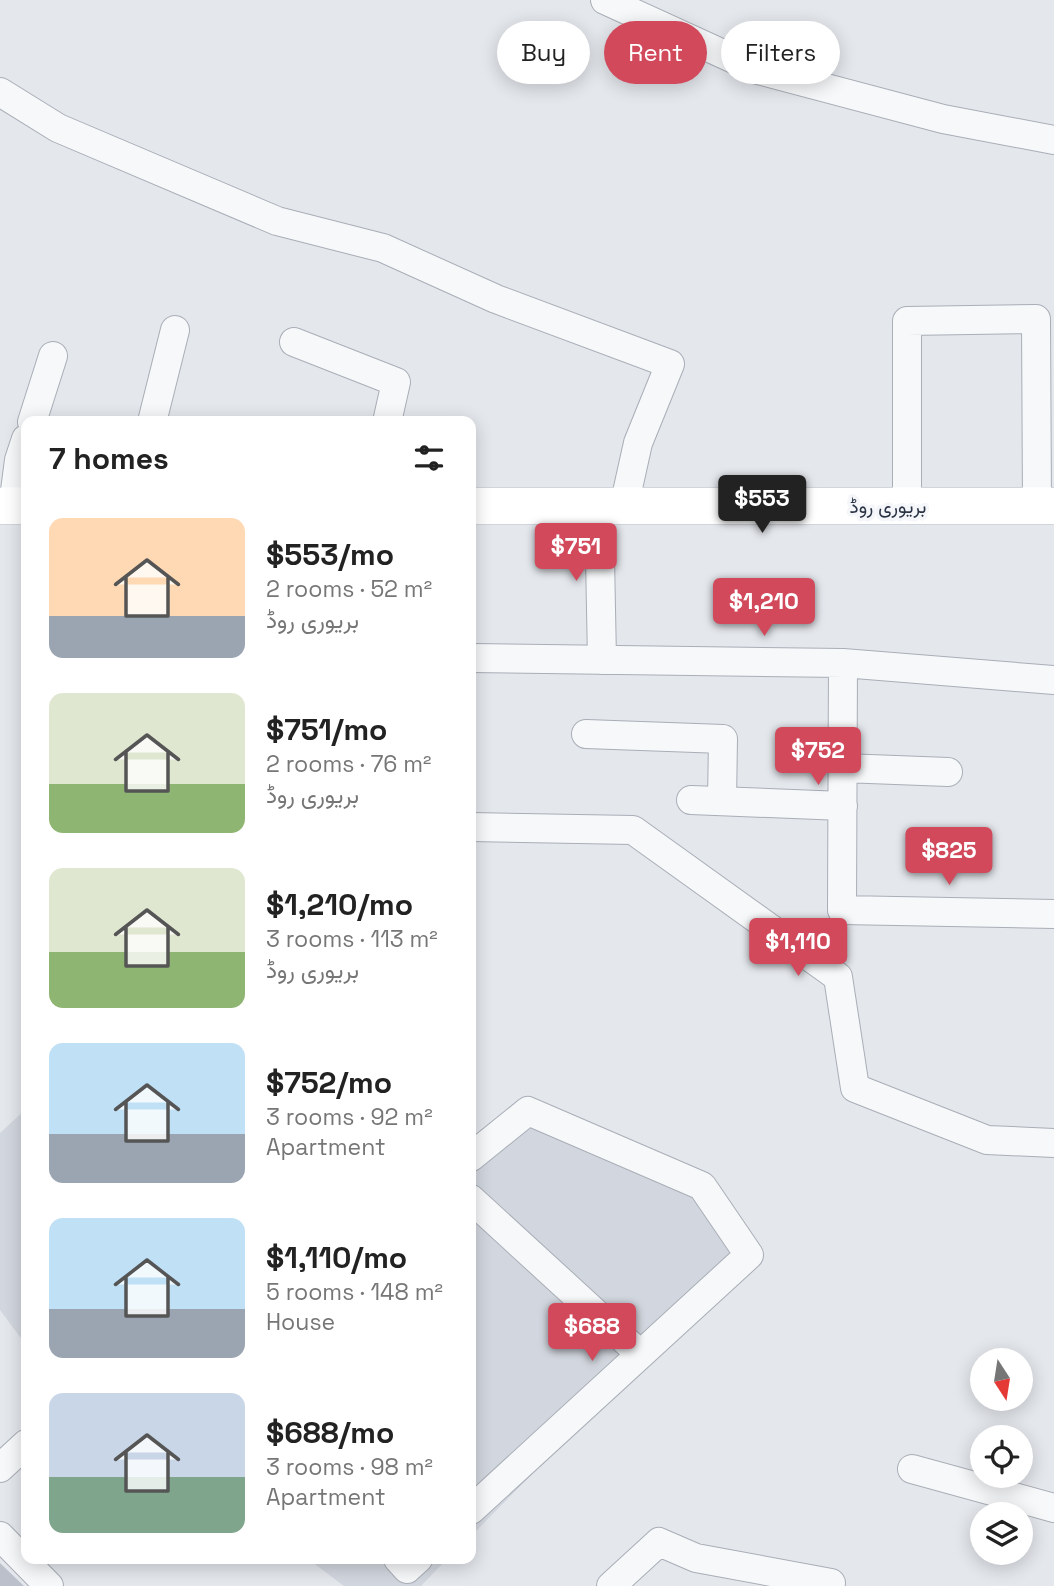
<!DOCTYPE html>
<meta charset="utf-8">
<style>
body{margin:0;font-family:"Space Grotesk",Vazirmatn,sans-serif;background:#f6f6f6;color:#222;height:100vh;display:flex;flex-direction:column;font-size:26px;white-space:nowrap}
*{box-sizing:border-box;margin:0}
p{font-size:23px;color:#767676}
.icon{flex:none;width:38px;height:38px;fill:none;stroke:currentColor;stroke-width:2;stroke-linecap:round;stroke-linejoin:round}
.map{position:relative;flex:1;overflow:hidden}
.details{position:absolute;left:21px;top:416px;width:455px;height:1148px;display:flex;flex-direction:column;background:#fff;border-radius:14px;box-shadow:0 4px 18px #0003}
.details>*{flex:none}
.hud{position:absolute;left:497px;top:21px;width:452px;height:63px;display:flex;gap:14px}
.needle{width:46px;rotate:168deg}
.fabs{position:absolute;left:970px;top:1348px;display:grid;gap:14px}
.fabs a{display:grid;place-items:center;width:63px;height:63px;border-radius:50%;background:#fff;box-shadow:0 4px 18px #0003;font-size:35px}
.price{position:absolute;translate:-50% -60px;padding:0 16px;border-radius:7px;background:#d1495b;color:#fff;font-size:23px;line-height:46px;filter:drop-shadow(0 2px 4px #0008)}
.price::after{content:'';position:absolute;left:50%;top:42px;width:21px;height:16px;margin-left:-10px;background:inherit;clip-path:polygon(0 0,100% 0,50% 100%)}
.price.current{background:#222;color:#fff}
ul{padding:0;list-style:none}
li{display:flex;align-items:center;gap:21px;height:175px;padding:0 28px}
li span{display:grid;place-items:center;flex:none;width:196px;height:140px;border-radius:14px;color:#555}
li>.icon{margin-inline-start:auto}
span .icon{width:84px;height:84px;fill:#fffc;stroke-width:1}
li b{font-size:30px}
h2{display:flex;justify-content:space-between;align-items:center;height:84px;padding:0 28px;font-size:30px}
.chip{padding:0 24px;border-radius:32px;background:#fff;box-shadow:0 4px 18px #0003;font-size:24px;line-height:63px}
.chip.current{background:#d1495b;color:#fff}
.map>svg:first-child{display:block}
</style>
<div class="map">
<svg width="1054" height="1586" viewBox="0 0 1054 1586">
<rect width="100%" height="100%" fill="#e4e7ec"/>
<path fill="#d2d6de" d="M 26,1109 L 26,1345 L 0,1310 L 0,1133 Z
M 528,1111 L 702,1186 L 749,1255 L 471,1536 L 471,1177 Z
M 308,1559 L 447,1559 L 421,1586 L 344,1586 Z"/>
<path fill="#bbc0ca" d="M 0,1563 L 24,1586 L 0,1586 Z"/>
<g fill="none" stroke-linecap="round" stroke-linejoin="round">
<defs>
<path id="minor" d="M 605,0 L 758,70 L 943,119 L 1054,140
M 0,92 L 58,128 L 277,221 L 383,248 L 496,299 L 670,364 L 638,443 L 624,506
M 294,342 L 396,382 L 387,422
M 32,422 L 53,356
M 152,422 L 175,330
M 13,506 L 19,460 L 26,439
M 599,506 L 602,660
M 907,506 L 907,321 L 1036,319 L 1037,506
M 471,658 L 843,663 L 1054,680
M 843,663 L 842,910 L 1054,914
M 586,734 L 723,739 L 722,801
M 843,768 L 948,772
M 691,800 L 843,806
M 471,827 L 633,830 L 838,977 L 855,1088 L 987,1140 L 1054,1143
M 471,1157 L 528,1111 L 702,1186 L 749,1255 L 471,1510
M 471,1199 L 639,1353
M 0,1468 L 26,1444
M 912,1469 L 1054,1508
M 0,1536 L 49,1586
M 398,1559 L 407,1569 L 418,1559
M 611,1586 L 659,1542 L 696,1558 L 831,1583"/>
<path id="major" d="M 0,506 L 26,506
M 471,506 L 1054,506"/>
</defs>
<use href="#minor" stroke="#a9aeb7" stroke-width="30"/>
<use href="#major" stroke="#a3abb8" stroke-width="38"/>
<use href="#minor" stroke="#f7f8fa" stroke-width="28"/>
<use href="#major" stroke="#fff" stroke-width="37"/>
</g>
<g text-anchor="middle" stroke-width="7" stroke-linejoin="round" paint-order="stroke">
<g font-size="19" fill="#2b3445" stroke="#f4f6f9">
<text x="888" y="513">بریوری روڈ</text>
</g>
</g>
</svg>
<div class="fabs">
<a><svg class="needle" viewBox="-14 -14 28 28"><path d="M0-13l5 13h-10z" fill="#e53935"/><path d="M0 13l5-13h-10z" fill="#767676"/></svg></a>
<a><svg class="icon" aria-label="locate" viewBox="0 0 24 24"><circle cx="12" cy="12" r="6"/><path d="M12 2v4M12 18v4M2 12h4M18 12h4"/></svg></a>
<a><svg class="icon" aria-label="layers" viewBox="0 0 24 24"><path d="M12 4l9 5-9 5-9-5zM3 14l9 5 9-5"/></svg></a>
</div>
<b class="price current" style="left:762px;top:535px">$553</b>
<b class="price" style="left:576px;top:583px">$751</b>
<b class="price" style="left:764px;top:638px">$1,210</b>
<b class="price" style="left:818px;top:787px">$752</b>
<b class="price" style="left:949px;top:887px">$825</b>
<b class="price" style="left:798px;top:978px">$1,110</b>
<b class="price" style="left:592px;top:1363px">$688</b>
<div class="hud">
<a class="chip">Buy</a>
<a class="chip current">Rent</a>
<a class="chip">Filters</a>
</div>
<section class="details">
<h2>7 homes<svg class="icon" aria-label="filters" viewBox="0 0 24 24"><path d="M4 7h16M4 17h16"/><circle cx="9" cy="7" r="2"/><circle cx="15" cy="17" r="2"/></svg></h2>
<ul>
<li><span style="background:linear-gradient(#ffd9b3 70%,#9aa5b1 0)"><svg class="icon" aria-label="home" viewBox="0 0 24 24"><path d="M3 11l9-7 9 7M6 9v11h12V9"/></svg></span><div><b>$553/mo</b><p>2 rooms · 52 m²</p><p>بریوری روڈ</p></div></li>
<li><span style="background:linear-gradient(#dfe7d0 65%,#8fb573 0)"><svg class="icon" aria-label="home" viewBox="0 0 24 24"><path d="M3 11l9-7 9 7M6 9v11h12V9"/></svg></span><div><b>$751/mo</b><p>2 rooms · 76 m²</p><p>بریوری روڈ</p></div></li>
<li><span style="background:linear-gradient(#dfe7d0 60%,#8fb573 0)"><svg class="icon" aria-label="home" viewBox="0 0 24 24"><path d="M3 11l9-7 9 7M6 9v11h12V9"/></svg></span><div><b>$1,210/mo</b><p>3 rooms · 113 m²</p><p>بریوری روڈ</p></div></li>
<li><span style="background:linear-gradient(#bfe0f5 65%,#9aa5b1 0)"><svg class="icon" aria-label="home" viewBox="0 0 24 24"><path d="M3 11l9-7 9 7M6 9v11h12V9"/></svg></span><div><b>$752/mo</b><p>3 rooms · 92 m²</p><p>Apartment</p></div></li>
<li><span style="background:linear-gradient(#bfe0f5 65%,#9aa5b1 0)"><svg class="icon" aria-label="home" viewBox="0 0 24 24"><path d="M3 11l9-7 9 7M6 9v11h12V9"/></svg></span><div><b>$1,110/mo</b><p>5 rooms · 148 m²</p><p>House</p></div></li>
<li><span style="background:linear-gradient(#c9d6e8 60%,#7fa58c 0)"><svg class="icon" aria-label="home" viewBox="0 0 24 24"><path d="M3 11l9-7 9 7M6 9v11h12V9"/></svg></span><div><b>$688/mo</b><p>3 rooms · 98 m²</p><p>Apartment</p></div></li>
</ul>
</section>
</div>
